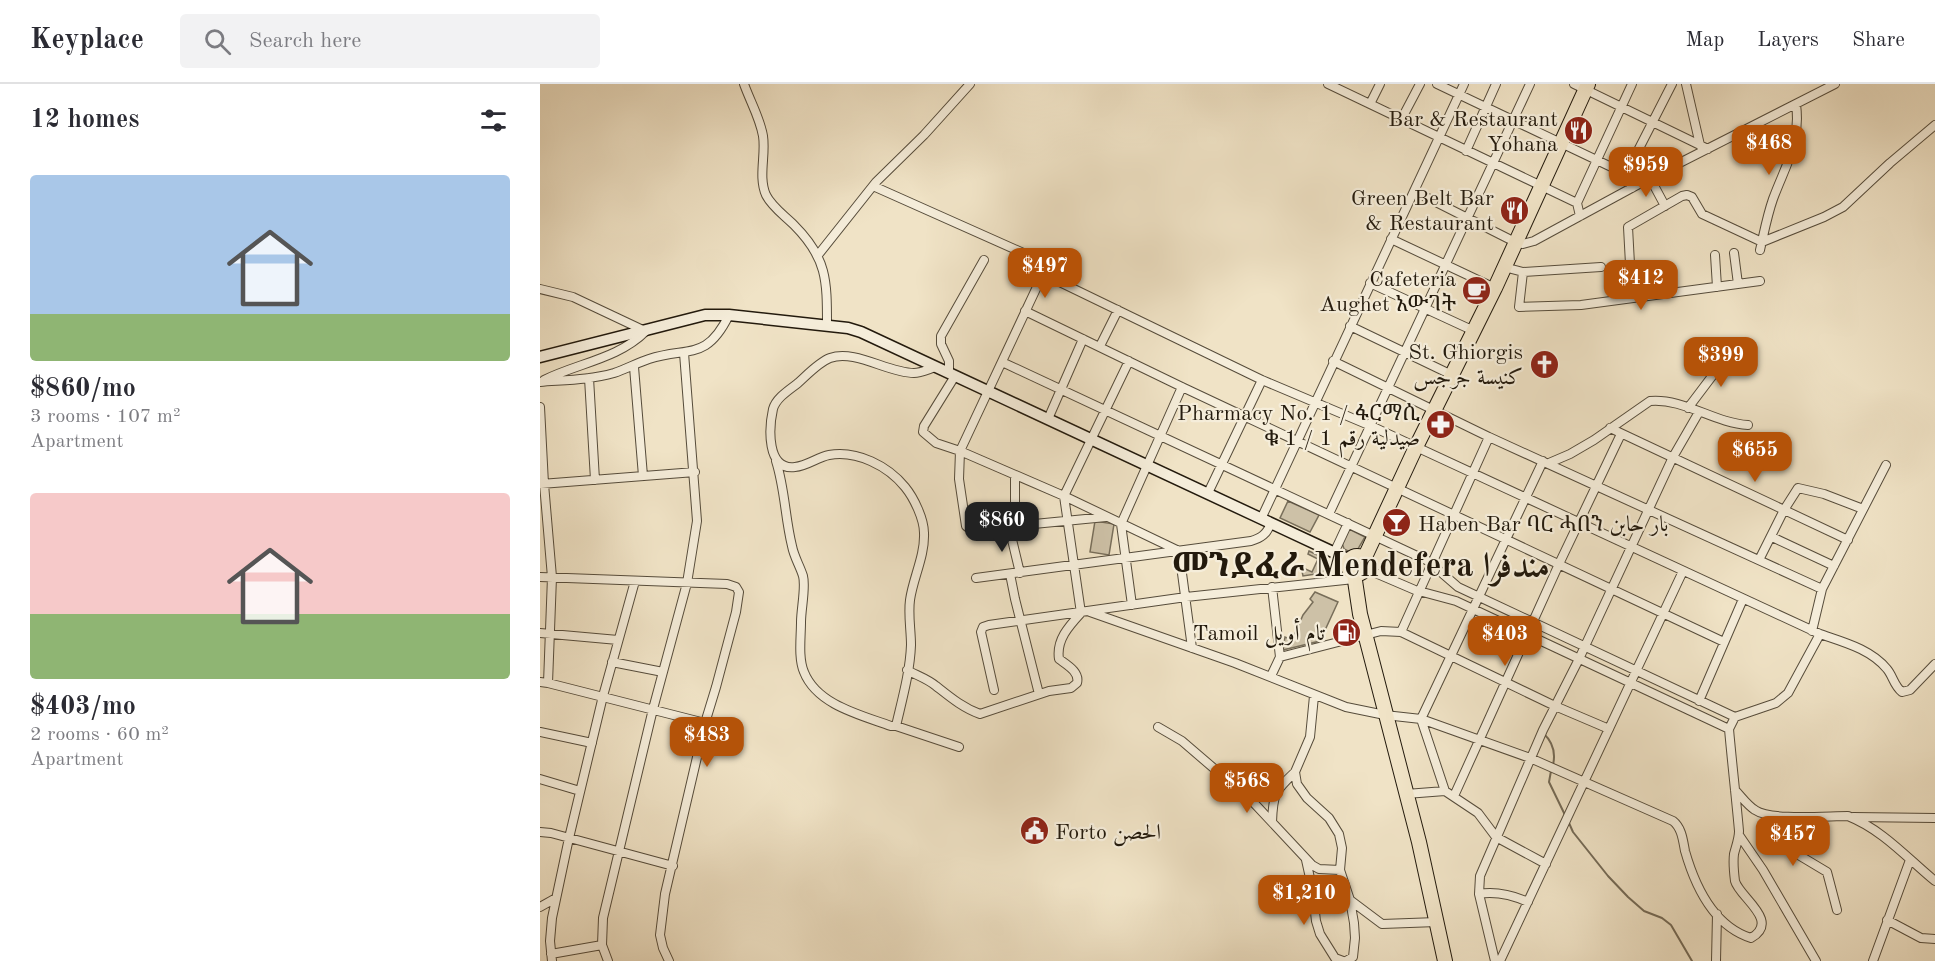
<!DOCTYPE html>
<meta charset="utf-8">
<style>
body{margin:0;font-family:"Old Standard TT",Amiri,"Noto Serif Ethiopic",serif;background:#f2f2f3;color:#2b2b33;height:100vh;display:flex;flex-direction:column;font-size:22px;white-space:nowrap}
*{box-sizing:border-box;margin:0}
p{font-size:20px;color:#7c7c81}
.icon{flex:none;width:33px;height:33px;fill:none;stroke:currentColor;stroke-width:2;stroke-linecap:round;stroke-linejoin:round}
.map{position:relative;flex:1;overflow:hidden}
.panel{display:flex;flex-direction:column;background:#fff;width:540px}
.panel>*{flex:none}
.price{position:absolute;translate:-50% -51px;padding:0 14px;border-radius:12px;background:#b45309;color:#fff;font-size:20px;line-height:39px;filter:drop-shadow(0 2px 3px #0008)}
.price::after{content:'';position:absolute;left:50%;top:36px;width:18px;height:14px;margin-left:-9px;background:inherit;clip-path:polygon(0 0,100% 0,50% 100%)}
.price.on{background:#222;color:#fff}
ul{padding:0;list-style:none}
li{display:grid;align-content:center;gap:12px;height:318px;padding:0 30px}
li span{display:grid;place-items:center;height:186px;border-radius:6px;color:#555}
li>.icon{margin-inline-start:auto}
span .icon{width:108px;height:108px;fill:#fffc;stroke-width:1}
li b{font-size:26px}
h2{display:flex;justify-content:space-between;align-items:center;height:72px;padding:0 30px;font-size:26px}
header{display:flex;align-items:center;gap:36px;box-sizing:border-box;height:84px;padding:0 30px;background:#fff;border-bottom:2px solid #e1e1e2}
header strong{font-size:28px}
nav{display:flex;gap:33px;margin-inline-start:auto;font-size:21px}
.search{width:420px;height:54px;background:#f2f2f3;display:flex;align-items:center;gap:15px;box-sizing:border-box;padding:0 21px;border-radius:6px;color:#7c7c81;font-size:22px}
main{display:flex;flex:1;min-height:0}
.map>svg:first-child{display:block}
</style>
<header>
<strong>Keyplace</strong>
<div class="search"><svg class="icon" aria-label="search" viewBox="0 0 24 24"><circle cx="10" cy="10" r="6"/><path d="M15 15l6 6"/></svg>Search here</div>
<nav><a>Map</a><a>Layers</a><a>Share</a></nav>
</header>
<main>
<section class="panel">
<h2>12 homes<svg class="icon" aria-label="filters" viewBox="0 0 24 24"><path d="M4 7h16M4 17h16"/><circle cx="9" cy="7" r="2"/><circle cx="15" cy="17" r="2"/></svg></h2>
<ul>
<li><span style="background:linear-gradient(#a9c7e8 75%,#8fb573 0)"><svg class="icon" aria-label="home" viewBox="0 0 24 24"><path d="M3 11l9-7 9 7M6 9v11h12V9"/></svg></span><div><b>$860/mo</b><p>3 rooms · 107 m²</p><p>Apartment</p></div></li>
<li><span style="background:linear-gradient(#f6c9c9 65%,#8fb573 0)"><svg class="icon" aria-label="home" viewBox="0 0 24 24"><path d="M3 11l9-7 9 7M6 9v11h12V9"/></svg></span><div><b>$403/mo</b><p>2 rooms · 60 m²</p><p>Apartment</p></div></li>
</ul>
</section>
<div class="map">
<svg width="1395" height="877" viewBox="0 0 1395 877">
<rect width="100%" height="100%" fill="#f0e3c6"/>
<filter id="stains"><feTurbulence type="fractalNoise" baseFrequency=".00333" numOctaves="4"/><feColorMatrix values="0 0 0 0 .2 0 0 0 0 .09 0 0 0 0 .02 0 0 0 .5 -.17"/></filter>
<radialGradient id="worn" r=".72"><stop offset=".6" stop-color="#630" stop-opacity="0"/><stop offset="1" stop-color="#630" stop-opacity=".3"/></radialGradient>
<path fill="#cdc1a7" stroke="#786e5a" stroke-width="1.5" d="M 748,417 L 779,431 L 770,448 L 740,434 Z
M 555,437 L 574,440 L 569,471 L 550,468 Z
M 809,445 L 825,453 L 818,465 L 810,468 L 804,465 L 802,459 Z
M 769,467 L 788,476 L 782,489 L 763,492 L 761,483 L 772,488 L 778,475 L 768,470 Z
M 775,508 L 798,518 L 780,557 L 743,566 L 745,553 L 752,556 L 763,531 L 773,518 L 770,515 Z"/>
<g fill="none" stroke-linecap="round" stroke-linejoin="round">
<path stroke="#746a56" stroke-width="2" d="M 1003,649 C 1013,658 1016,668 1013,681
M 1011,687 L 1009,698 L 1025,731
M 1029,739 L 1033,748 L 1068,792 L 1088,813 L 1104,827 L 1122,834 L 1131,841 L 1152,877"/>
<defs>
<path id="street" d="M 204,0 C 210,17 220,34 223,52 C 226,71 218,93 226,111 C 232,123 244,131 254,141 C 287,174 287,196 287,241
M 788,0 L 1037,119
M 897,0 L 1086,90 L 1092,104
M 1034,0 L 1168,65
M 1146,0 L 1160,61
M 830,20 L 840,0
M 861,36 L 880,0
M 926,67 L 956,0
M 1086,90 L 1132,0
M 1110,94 L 1125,122
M 333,102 L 499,176 L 503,180 L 503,190 L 420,367 L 419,395 L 426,442 L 431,446 L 566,433
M 874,107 L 975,158 L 983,160 L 994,157 L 1110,94 L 1295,0
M 1040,132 L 1037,119 L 1092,0
M 851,155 L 955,204
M 1220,166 C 1224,149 1227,132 1233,115 C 1246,80 1261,59 1256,20
M 1194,169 L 1198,200
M 278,171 L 336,98 L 384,51 L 430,0
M 1175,171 L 1177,203
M 1090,180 L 1088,143 L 1142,112 L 1147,111 L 1152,113 L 1162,130 L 1222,158 L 1284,133 L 1303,123 L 1350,79 L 1395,41
M 964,183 L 983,188 L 1061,183
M 983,188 L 979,223 L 1041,221 L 1220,197
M 503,190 L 722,296 L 831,342 L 1280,550 C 1303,558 1331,565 1347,585 C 1353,592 1354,602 1362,608 L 1370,606 L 1395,580
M 830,199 L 934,247
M 0,205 L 33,213 L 103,246
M 485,227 L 642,303 L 1184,558
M 810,242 L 912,291
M 560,262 L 578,226
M 793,277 L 949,353 L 1282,505
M 462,278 L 888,477 L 918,503 L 1195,633 L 1236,619 L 1248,609 L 1280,550
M 94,283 L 103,392
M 396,283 C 389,285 381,289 374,289 C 348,289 315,265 290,274 C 279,278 267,291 258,299 C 249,306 236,314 233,325 C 229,343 226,387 255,383 C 267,382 278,373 289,371 C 317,366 348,382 365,403 C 374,414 384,435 384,449 C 385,472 373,494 370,516 C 368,531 371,546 371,561 C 370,588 362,616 356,642 L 419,663
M 409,289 L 409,277 L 401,260 L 401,252 L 444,176
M 415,292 L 384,342 L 383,348 L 396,359 L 420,367 L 524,412 L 639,467 L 652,564
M 49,294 L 55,396
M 4,296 C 38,279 78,275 106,247
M 0,298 C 25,296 50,296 74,289 C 86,285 97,279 109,275 C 148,262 166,278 189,231
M 0,323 L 4,400 L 12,493 L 8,599
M 1148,324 L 1179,283 L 1188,275 L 1203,269
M 508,335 L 543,255
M 1070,344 L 1308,456
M 236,377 C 245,405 245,434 252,462 C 254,473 260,482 263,492 C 266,503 261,525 261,538 C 261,553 258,574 264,588 C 277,621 321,631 351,642 L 356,642
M 1009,379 L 1030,370 L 1054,356 L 1110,317 C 1144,314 1174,339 1208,341
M 475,391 L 475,442
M 1,400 L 155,388
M 668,409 L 722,296
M 789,430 L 990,0
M 721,435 L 924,0
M 469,443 L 480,489
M 1232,453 L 1294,482
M 794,469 L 808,439
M 1219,476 L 1244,426 L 1258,404 L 1284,410 L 1323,425
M 826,485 L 875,506 L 916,517 L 1189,645
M 470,490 L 475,515 L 499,610
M 0,493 L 187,500 L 196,503 L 199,508 L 196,528 L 176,603 L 165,639 L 125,810 L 120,851 L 123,864 L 129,877
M 436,494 L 711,457 C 721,454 727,450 731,439
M 592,521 L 581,440 L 642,303
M 550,528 L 695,579 L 806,623 L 845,631 L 881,635 L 990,674 L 1133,737 C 1142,744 1143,757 1145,767 C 1155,802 1173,842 1211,854 C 1241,837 1199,813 1195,797 C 1194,789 1193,778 1194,770 C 1196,762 1199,755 1199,747 C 1196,713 1192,679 1189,645 L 1195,633
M 1272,547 L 1282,505 L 1346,381
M 861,548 L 949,353
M 0,549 L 78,556
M 740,573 L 841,547 L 861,548 L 1015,622 L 1069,645
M 72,578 L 123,588
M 367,586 C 376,591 388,595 396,602 C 410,613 423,624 440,630 L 509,607 L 531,604 L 537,599 C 540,588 527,581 519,575 C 516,556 529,542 541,529 L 524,412 L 589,277
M 731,592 L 740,573 L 732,503
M 0,598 L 8,599 L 165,639
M 454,606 L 441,548 L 443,543 L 449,541 L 646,513 L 814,495
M 774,612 L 770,653 L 755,688 L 757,700 L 767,714 L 789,734 L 799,750 L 802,764 L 800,786 L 810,816 L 814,839 L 815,854 L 813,873 L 806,877
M 1159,617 L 1203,515
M 618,643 L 642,657 L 713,718 L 772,781 L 779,785 L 800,786
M 0,648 L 52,659
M 0,695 L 40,707
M 1195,706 C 1201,712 1207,721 1215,726 C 1231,737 1286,732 1308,732 C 1343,746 1367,774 1395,797
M 905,707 L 881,635 L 1003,377
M 866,710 L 905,707 L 938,729 L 956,753 L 1006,780
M 914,712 L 1019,480 L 1081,350
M 1227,731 L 1234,746 L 1252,767 L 1287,788 L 1297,826
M 1313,733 L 1395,734
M 732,738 C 733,709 735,707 755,688
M 0,748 L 11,749 L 133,782
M 1199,751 L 1223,786 L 1276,877
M 766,776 L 772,803 L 776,837 L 780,850 L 795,874 L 803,877
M 939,810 L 940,792 L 1003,646 L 1039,575 L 1133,373 L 1159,328
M 810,816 L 842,840 L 897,838
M 0,823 L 16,814
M 1347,836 L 1381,854 L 1395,855
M 11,870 L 62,861
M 12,877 L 10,857 L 12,834 L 29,754 L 63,612 L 95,497
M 68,877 L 62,861 L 63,834 L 113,625 L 147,499 L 157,437 L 144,269
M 955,877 L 939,810 C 957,807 972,811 988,818
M 960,877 L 1143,487
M 1176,877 L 1177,830
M 1333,877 L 1370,776"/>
<path id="secondary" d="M 0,273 L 165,231 L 189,231 L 308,244 L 321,248 L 810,476"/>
<path id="highway" d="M808 481a9 9 0 1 1 18 0a9 9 0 1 1-18 0Z
M 824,475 L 876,363 L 955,204 L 1048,0
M 814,490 L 820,530 L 879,758 L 905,877"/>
</defs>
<use href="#street" stroke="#564c3b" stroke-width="10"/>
<use href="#secondary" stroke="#231a0d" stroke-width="13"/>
<use href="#highway" stroke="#231a0d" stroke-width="16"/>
<use href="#street" stroke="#f5edda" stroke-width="8"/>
<use href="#secondary" stroke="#f5edda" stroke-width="10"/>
<use href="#highway" stroke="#f0e3c6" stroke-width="14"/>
</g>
<defs>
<symbol id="restaurant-disc" viewBox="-11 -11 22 22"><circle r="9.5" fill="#8f2418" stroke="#f5edda"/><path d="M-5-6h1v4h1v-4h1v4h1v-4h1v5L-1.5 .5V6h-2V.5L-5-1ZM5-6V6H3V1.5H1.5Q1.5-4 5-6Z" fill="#fff"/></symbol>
<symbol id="cafe-disc" viewBox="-11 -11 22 22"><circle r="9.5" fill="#8f2418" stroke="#f5edda"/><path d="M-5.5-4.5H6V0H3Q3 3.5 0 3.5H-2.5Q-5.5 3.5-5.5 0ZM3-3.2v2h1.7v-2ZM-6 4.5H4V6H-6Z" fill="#fff"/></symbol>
<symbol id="church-disc" viewBox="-11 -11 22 22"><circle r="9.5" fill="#8f2418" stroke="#f5edda"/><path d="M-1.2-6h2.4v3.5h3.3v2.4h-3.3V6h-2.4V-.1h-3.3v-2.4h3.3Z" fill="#fff"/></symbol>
<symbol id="pharmacy-disc" viewBox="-11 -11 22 22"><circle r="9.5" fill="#8f2418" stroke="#f5edda"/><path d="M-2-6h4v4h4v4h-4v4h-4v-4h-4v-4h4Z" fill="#fff"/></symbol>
<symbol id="bar-disc" viewBox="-11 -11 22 22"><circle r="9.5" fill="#8f2418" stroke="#f5edda"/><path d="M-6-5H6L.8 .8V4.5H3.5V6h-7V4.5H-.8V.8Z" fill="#fff"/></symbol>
<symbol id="fuel-disc" viewBox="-11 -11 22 22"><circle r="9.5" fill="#8f2418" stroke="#f5edda"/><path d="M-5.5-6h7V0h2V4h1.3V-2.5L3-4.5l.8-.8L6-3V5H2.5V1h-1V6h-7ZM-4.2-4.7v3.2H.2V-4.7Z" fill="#fff"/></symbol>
<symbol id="civic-disc" viewBox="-11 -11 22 22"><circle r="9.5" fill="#8f2418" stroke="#f5edda"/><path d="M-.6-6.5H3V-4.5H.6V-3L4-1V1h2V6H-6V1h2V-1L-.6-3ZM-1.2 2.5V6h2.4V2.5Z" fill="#fff"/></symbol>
</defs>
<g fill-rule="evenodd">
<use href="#restaurant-disc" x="1022" y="30" width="33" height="33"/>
<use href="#restaurant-disc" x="958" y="110" width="33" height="33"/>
<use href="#cafe-disc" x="920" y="190" width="33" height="33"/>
<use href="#church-disc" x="988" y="264" width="33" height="33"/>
<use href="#pharmacy-disc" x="884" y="324" width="33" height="33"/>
<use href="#bar-disc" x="840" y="422" width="33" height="33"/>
<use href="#fuel-disc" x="790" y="532" width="33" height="33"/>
<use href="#civic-disc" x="478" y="730" width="33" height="33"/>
</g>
<g text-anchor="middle" stroke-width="4.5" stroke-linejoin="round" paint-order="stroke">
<g font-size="22" fill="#231a0d" stroke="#f5edda" text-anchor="end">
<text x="1018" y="42">Bar &amp; Restaurant<tspan x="1018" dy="25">Yohana</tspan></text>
<text x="954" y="121">Green Belt Bar<tspan x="954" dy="25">&amp; Restaurant</tspan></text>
<text x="916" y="202">Cafeteria<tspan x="916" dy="25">Aughet አውገት</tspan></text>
<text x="983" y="275">St. Ghiorgis<tspan x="983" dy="25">كنيسة جرجس</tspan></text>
<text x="880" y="336">Pharmacy No. 1 / ፋርማሲ<tspan x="880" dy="25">ቁ 1 / صيدلية رقم 1</tspan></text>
<text x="878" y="447" text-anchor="start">Haben Bar ባር ሓበን بار حابن</text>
<text x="785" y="556">Tamoil تام أويل</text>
<text x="515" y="755" text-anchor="start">Forto الحصن</text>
</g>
<g font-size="34" font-weight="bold" fill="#231a0d" stroke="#f5edda">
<text x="821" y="492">መንደፈራ Mendefera مندفرا</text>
</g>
</g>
<rect width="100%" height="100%" filter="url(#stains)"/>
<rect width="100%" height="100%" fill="url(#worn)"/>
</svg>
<b class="price" style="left:1229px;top:92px">$468</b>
<b class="price" style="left:1106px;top:114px">$959</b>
<b class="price" style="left:505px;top:215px">$497</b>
<b class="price" style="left:1101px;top:227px">$412</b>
<b class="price" style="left:1181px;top:304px">$399</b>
<b class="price" style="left:1215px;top:399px">$655</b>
<b class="price on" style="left:462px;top:469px">$860</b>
<b class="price" style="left:965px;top:583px">$403</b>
<b class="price" style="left:167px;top:684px">$483</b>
<b class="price" style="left:707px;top:730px">$568</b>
<b class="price" style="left:1253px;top:783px">$457</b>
<b class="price" style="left:764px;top:842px">$1,210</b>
</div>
</main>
